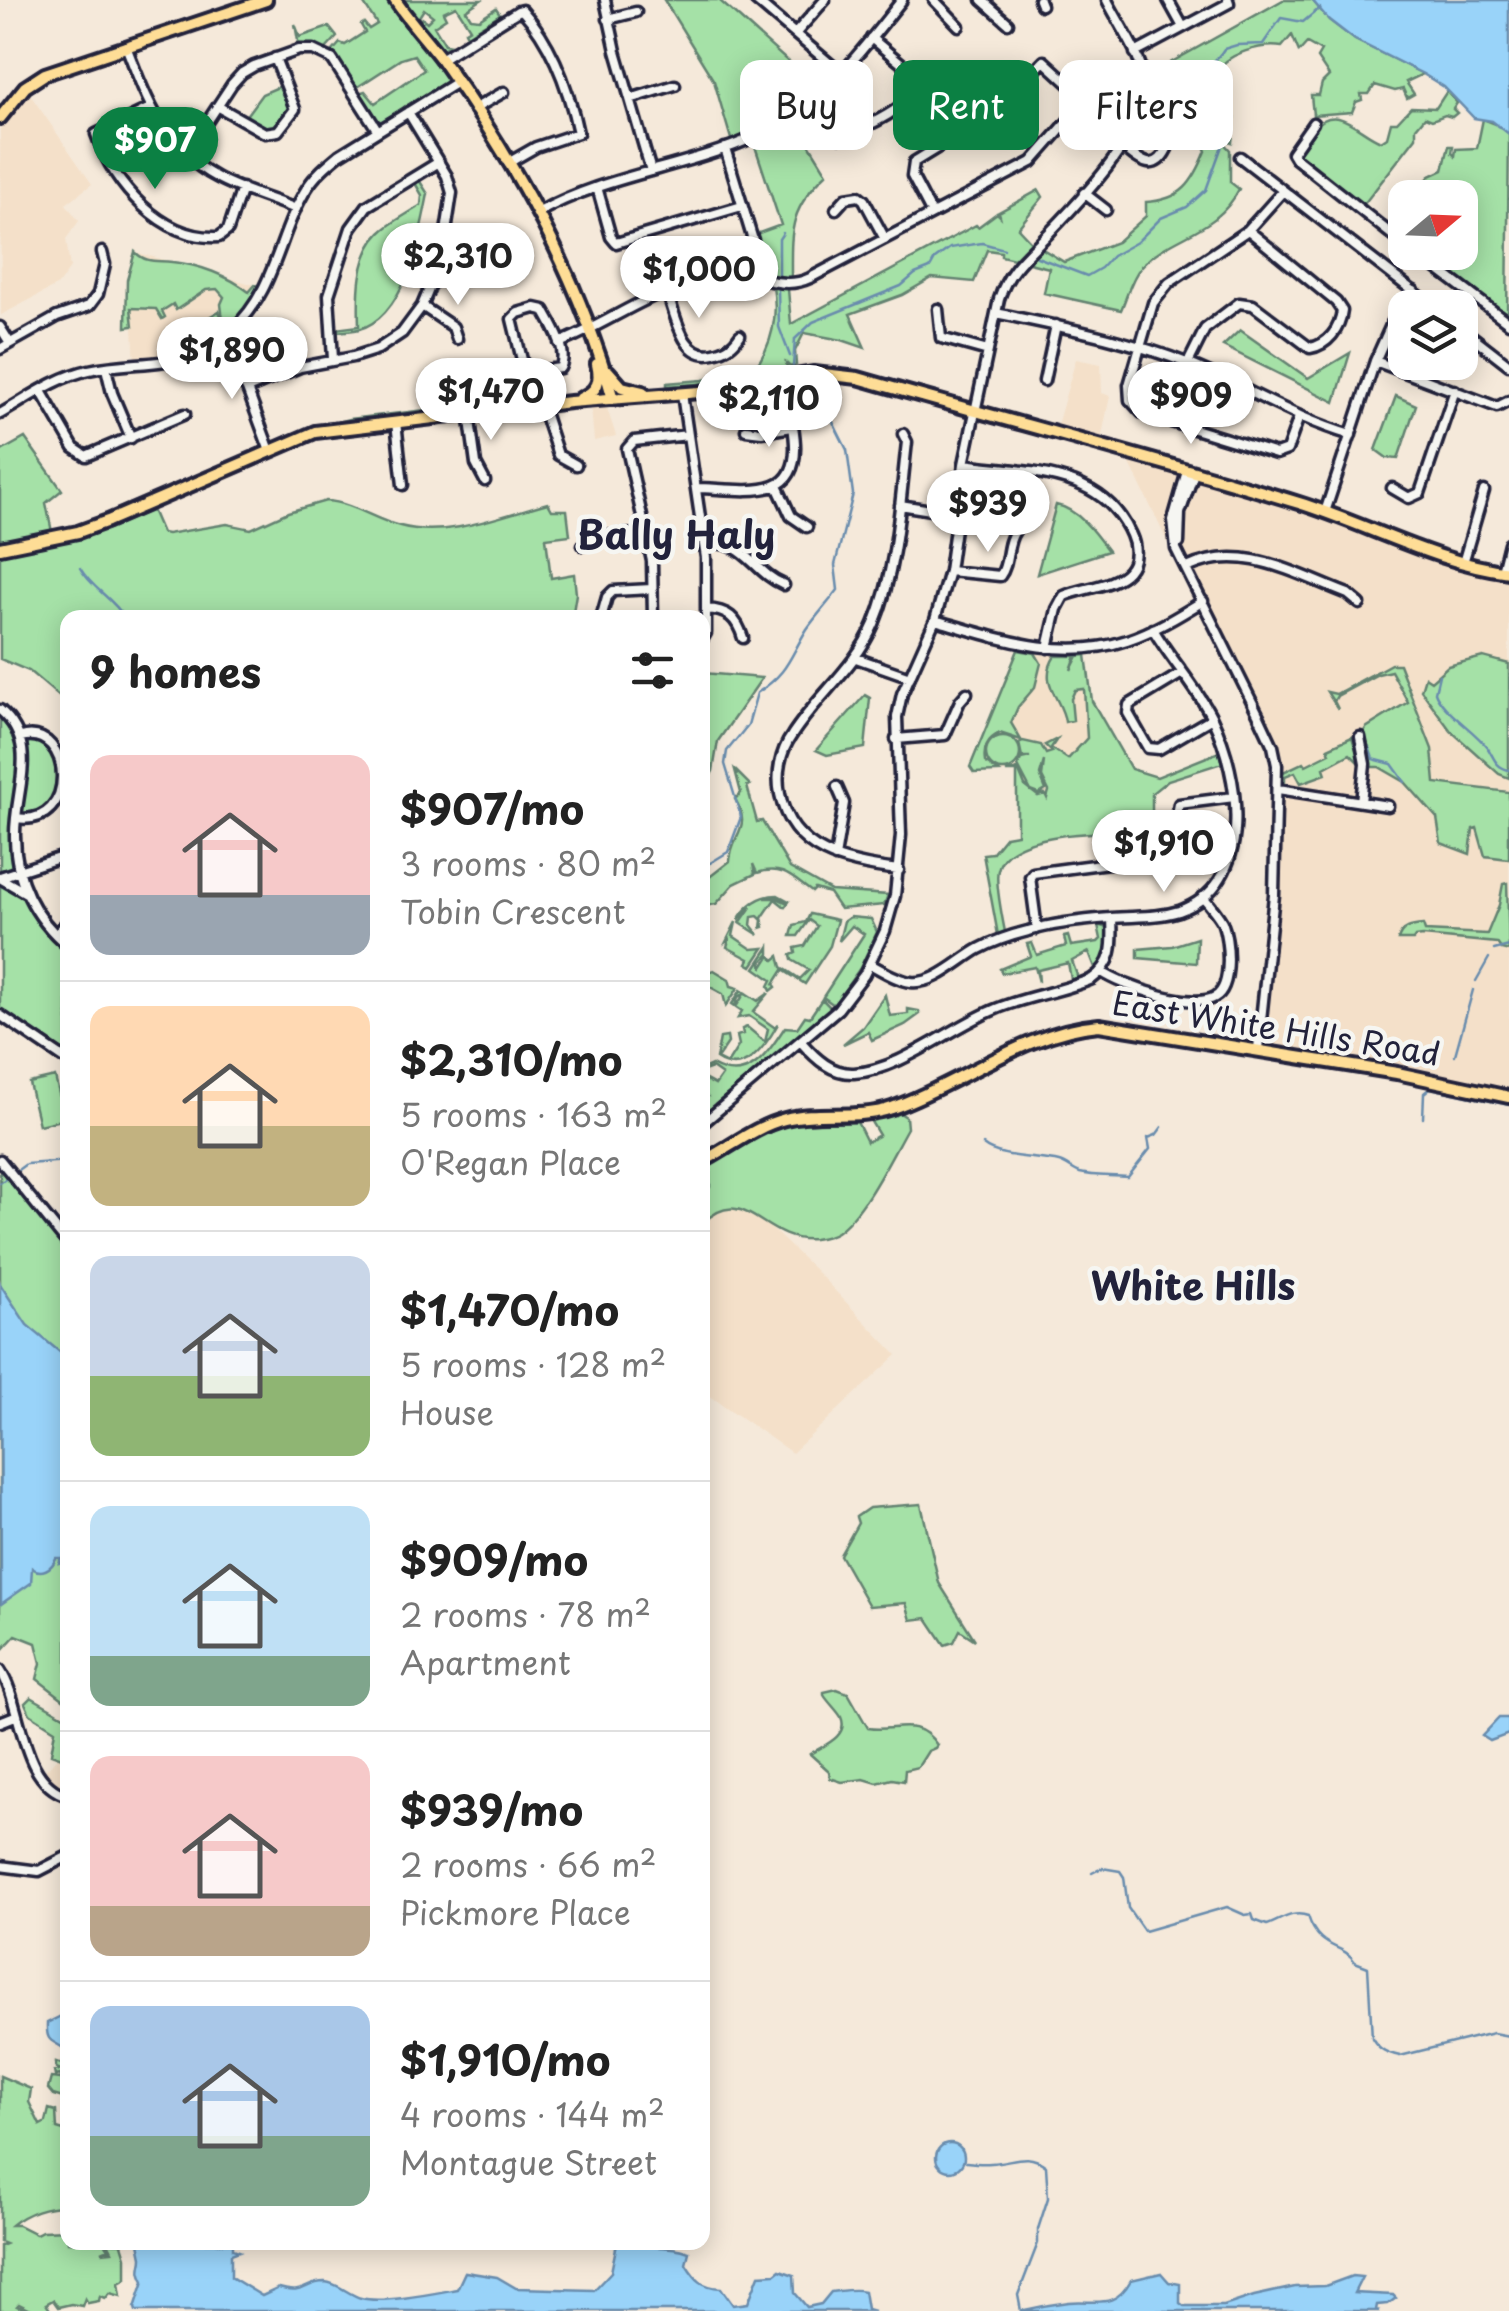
<!DOCTYPE html>
<meta charset="utf-8">
<style>
body{margin:0;font-family:"Playpen Sans",sans-serif;background:#f2f2f2;color:#222;height:100vh;display:flex;flex-direction:column;font-size:38px;white-space:nowrap}
*{box-sizing:border-box;margin:0}
p{font-size:32px;color:#767676}
.icon{flex:none;width:55px;height:55px;fill:none;stroke:currentColor;stroke-width:2;stroke-linecap:round;stroke-linejoin:round}
.map{position:relative;flex:1;overflow:hidden}
.drawer{position:absolute;left:60px;top:610px;width:650px;height:1640px;display:flex;flex-direction:column;background:#fff;border-radius:20px;box-shadow:0 5px 25px #0003}
.drawer>*{flex:none}
.top-card{position:absolute;left:740px;top:60px;width:618px;height:90px;display:flex;gap:20px}
.needle{width:65px;rotate:71deg}
.tools{position:absolute;left:1388px;top:180px;display:grid;gap:20px}
.tools a{display:grid;place-items:center;width:90px;height:90px;border-radius:20px;background:#fff;box-shadow:0 5px 25px #0003;font-size:50px}
.price{position:absolute;translate:-50% -85px;padding:0 22px;border-radius:35px;background:#fff;color:#222;font-size:32px;line-height:65px;filter:drop-shadow(0 2px 5px #0008)}
.price::after{content:'';position:absolute;left:50%;top:60px;width:30px;height:22px;margin-left:-15px;background:inherit;clip-path:polygon(0 0,100% 0,50% 100%)}
.price.on{background:#0b8043;color:#fff}
ul{padding:0;list-style:none}
li{display:flex;align-items:center;gap:30px;height:250px;padding:0 30px}
li+li{border-top:2px solid #e0e0e0}
li span{display:grid;place-items:center;flex:none;width:280px;height:200px;border-radius:20px;color:#555}
li>.icon{margin-inline-start:auto}
span .icon{width:120px;height:120px;fill:#fffc;stroke-width:1}
li b{font-size:42px}
h2{display:flex;justify-content:space-between;align-items:center;height:120px;padding:0 30px;font-size:42px}
.pill{padding:0 35px;border-radius:20px;background:#fff;box-shadow:0 5px 25px #0003;font-size:35px;line-height:90px}
.pill.on{background:#0b8043;color:#fff}
.map>svg:first-child{display:block}
</style>
<div class="map">
<svg width="1509" height="2311" viewBox="0 0 1509 2311">
<rect width="100%" height="100%" fill="#f5e9da"/>
<filter id="ink" filterUnits="userSpaceOnUse"><feTurbulence type="fractalNoise" baseFrequency=".01" numOctaves="2"/><feDisplacementMap in="SourceGraphic" scale="20" xChannelSelector="R" yChannelSelector="G"/><feConvolveMatrix kernelMatrix="1 2 1 2 8 2 1 2 1" color-interpolation-filters="sRGB"/></filter>
<g filter="url(#ink)">
<path fill="#f4e0c9" d="M 29,93 L 92,184 L 66,204 L 79,221 L 66,239 L 70,268 L 58,285 L 1,315 L 0,129 Z
M 135,252 L 266,288 L 244,319 L 203,350 L 135,366 L 133,327 L 126,327 L 127,280 Z
M 1076,359 L 1101,364 L 1102,393 L 1110,396 L 1100,445 L 1055,432 Z
M 591,408 L 607,408 L 616,436 L 594,441 Z
M 1125,453 L 1509,572 L 1509,1097 L 1258,1049 L 1281,784 L 1285,784 L 1285,776 L 1296,772 L 1326,773 L 1323,768 L 1351,753 L 1361,763 L 1359,756 L 1352,738 L 1328,748 L 1330,752 L 1306,766 L 1303,762 L 1281,773 L 1275,745 L 1228,645 L 1177,543 L 1169,545 Z
M 1018,650 L 1050,655 L 1086,655 L 1092,701 L 1112,737 L 1052,795 L 1017,815 L 1016,772 L 974,773 L 970,767 Z
M 731,1190 L 814,1269 L 897,1355 L 792,1453 L 703,1391 L 702,1215 Z
M 57,1758 L 67,1760 L 67,1793 L 60,1790 L 42,1774 Z"/>
<path fill="#a5e1a7" stroke="#648271" stroke-width="2.5" d="M 368,0 L 386,0 L 447,78 L 444,85 L 382,121 L 377,122 L 359,93 L 365,91 L 375,103 L 424,70 L 414,55 L 401,59 L 356,88 L 332,52 L 340,43 L 345,45 L 365,32 L 361,25 L 364,23 L 369,29 L 377,24 L 364,4 Z
M 403,0 L 481,0 L 466,10 L 471,18 L 479,19 L 496,8 L 500,14 L 467,35 L 465,31 L 470,28 L 456,6 L 443,12 L 446,18 L 434,26 L 445,44 L 451,45 L 442,49 L 418,21 L 422,18 L 427,22 L 433,16 L 424,9 L 417,20 Z
M 664,0 L 719,0 L 822,92 L 802,109 L 733,146 L 714,81 Z
M 1283,0 L 1312,0 L 1329,20 L 1355,40 L 1423,74 L 1406,82 L 1414,94 L 1407,98 L 1403,89 L 1395,91 L 1375,85 L 1369,94 L 1361,94 L 1362,100 L 1356,102 L 1352,112 L 1313,115 L 1311,95 L 1319,95 L 1322,83 L 1329,76 L 1317,58 L 1321,51 L 1307,43 L 1299,52 L 1292,35 L 1282,47 C 1262,44 1225,53 1217,73 L 1235,118 L 1232,142 L 1219,138 L 1230,150 L 1230,182 L 1239,189 C 1217,234 1170,234 1141,267 C 1131,278 1127,297 1121,310 L 1044,293 L 1049,268 L 1025,262 L 1041,248 L 1064,262 L 1117,242 L 1146,216 L 1146,202 C 1182,200 1193,183 1206,151 L 1189,112 L 1176,111 L 1179,89 L 1170,63 Z
M 295,24 L 300,37 L 329,27 L 337,37 L 325,50 L 315,46 L 294,48 L 298,41 Z
M 283,85 L 292,110 L 275,129 L 261,129 L 245,117 L 262,94 Z
M 1447,91 L 1457,103 L 1453,109 L 1457,113 L 1452,117 L 1445,115 L 1432,120 L 1425,117 L 1416,128 L 1416,137 L 1364,204 L 1385,224 L 1298,156 C 1300,144 1307,136 1315,127 C 1337,102 1359,133 1381,141 L 1387,137 L 1391,122 L 1397,122 L 1411,107 L 1436,108 Z
M 1483,119 L 1501,126 L 1509,134 L 1507,317 L 1419,253 L 1460,252 L 1460,198 L 1410,198 L 1430,176 L 1443,170 L 1449,146 L 1453,146 L 1452,153 L 1455,156 L 1456,149 L 1477,148 Z
M 795,121 L 827,173 C 788,210 791,231 791,279 L 768,275 L 765,270 L 756,234 L 781,225 L 754,143 Z
M 419,180 L 428,194 C 420,234 406,316 359,329 C 352,331 343,331 335,332 L 335,329 L 359,326 C 358,296 357,256 380,233 C 391,222 408,214 421,205 L 422,195 L 415,183 Z
M 1039,190 L 1043,197 L 1018,228 L 1031,242 L 1014,259 L 1001,256 L 1001,252 L 987,250 L 974,282 L 932,278 L 902,295 L 850,314 L 865,348 L 842,340 L 804,333 L 795,351 L 796,365 L 790,367 L 786,363 L 787,369 L 715,383 L 667,386 L 667,383 L 703,380 L 754,369 C 773,345 778,315 773,287 L 788,289 L 791,324 L 976,225 L 978,227 L 997,213 L 1000,216 L 999,212 Z
M 135,252 C 147,264 157,260 172,262 C 198,264 229,276 249,292 L 255,285 L 260,286 L 242,313 L 212,338 L 201,322 L 219,311 L 223,321 L 221,304 L 224,297 L 217,289 L 206,290 L 176,310 L 173,304 L 162,311 L 165,317 L 162,319 L 156,309 L 131,308 L 133,326 L 126,327 L 127,280 Z
M 1240,330 L 1308,378 L 1350,353 L 1335,402 L 1223,346 Z
M 1396,396 L 1416,405 L 1398,459 L 1387,458 L 1376,450 Z
M 477,404 L 477,408 L 318,427 L 350,419 Z
M 25,438 L 62,490 L 46,503 L 52,532 L 0,541 L 0,452 Z
M 326,501 C 354,503 374,520 400,526 C 448,539 502,515 548,503 L 552,510 L 567,510 L 570,535 L 546,538 L 551,578 L 574,574 L 576,594 L 572,618 L 68,618 L 67,703 L 29,671 L 0,659 L 0,554 L 106,530 L 152,510 L 162,533 L 167,534 L 227,524 L 251,529 L 288,512 Z
M 1056,505 C 1078,509 1095,533 1108,551 L 1037,574 Z
M 1018,650 L 1035,653 L 1041,663 L 1035,687 L 1018,707 L 1011,723 L 1021,740 L 1000,733 C 987,739 983,748 985,762 L 999,772 L 974,773 L 970,767 Z
M 1086,655 L 1092,701 L 1131,769 L 1157,777 L 1219,752 L 1222,763 L 1168,780 L 1152,793 L 1152,831 C 1116,833 1007,827 998,870 C 995,881 1003,922 1005,932 L 998,935 L 983,854 L 992,853 L 1006,836 L 1017,834 L 1017,772 L 1006,772 L 1018,769 L 1025,786 L 1038,796 L 1045,794 L 1047,798 L 1049,791 L 1042,777 L 1044,761 L 1040,775 L 1046,790 L 1039,794 L 1031,791 L 1018,766 L 1021,759 L 1030,757 L 1022,757 L 1019,743 L 1023,741 L 1041,745 L 1046,754 L 1052,752 L 1045,745 L 1057,739 L 1051,748 L 1068,759 L 1087,738 L 1084,689 L 1075,690 L 1071,699 L 1073,720 L 1065,722 C 1063,700 1037,683 1055,656 L 1076,656 L 1071,670 L 1078,656 Z
M 1483,657 L 1509,664 L 1509,778 L 1499,774 L 1451,731 L 1421,690 L 1425,677 L 1431,681 L 1448,666 Z
M 1391,664 L 1399,664 L 1432,749 L 1435,783 L 1509,792 L 1509,859 L 1485,856 L 1477,828 L 1473,829 L 1470,854 L 1441,843 L 1437,818 L 1405,782 L 1379,767 L 1371,767 L 1368,772 L 1369,747 L 1363,733 L 1366,728 L 1408,702 L 1391,671 L 1378,674 L 1337,696 L 1334,701 L 1338,709 L 1327,692 L 1336,694 Z
M 703,673 L 762,678 L 718,741 L 713,771 L 703,789 Z
M 865,695 L 870,698 L 865,748 L 827,755 L 816,750 Z
M 0,716 L 15,734 L 20,759 L 11,821 L 13,862 L 8,871 L 0,873 Z
M986 753a17 17 0 1 1 34 0a17 17 0 1 1-34 0Z
M 1352,737 L 1361,765 L 1350,754 L 1324,768 L 1326,774 L 1301,783 L 1295,772 L 1285,776 L 1285,785 L 1281,784 L 1281,773 L 1304,762 L 1306,765 L 1330,753 L 1328,748 Z
M 34,738 C 68,758 69,808 25,815 L 22,813 L 28,740 Z
M 735,770 L 750,785 L 747,786 L 757,822 L 762,821 L 790,868 L 831,891 L 888,895 L 884,905 L 840,909 L 829,893 L 815,889 L 812,892 C 792,878 784,865 757,873 L 753,864 L 755,874 L 734,884 L 716,904 L 703,906 L 703,882 L 730,861 C 731,833 753,830 735,799 L 741,793 Z
M 0,882 L 21,893 L 34,915 L 67,953 L 67,1055 L 0,1009 Z
M 1507,883 L 1509,951 L 1501,949 L 1497,943 L 1423,936 L 1415,937 L 1413,940 L 1398,940 C 1402,927 1412,926 1423,925 L 1425,931 L 1487,934 L 1499,905 L 1503,884 Z
M 778,895 L 789,901 L 790,902 L 778,896 L 765,898 L 777,898 L 788,903 L 785,907 L 775,899 L 762,918 L 764,927 L 761,928 L 762,920 L 758,916 L 752,917 L 751,925 L 759,935 L 740,923 L 751,907 L 738,920 C 747,905 759,895 778,895 Z
M 810,914 L 837,920 L 830,946 L 805,984 L 783,970 L 774,984 L 776,987 L 771,991 L 769,986 L 772,980 L 755,968 L 769,947 L 769,954 L 761,963 L 763,967 L 770,956 L 774,960 L 779,956 L 782,967 L 800,979 L 809,970 L 792,960 L 791,955 L 796,953 L 795,948 L 805,946 L 817,926 L 809,920 L 798,936 L 791,936 L 794,925 L 806,922 Z
M 850,917 L 871,919 L 877,932 L 860,968 L 834,1005 L 823,997 L 864,934 L 852,926 L 839,941 L 844,921 Z
M 736,922 L 733,936 L 752,949 L 764,948 L 752,966 L 747,963 L 749,959 L 727,947 L 729,940 L 726,942 Z
M 1098,925 L 1107,928 C 1109,945 1108,957 1096,970 L 1089,952 L 1072,961 L 1078,978 L 1071,979 L 1068,963 L 1038,970 L 1039,982 L 1035,967 L 1002,973 L 1000,969 L 1031,956 L 1027,944 L 1032,943 L 1037,955 L 1066,946 L 1064,937 L 1068,936 L 1071,946 L 1098,942 L 1101,939 Z
M 1197,938 L 1196,963 L 1138,958 L 1138,949 L 1172,946 Z
M 714,970 L 729,979 L 731,986 L 738,988 L 726,1006 L 723,994 L 703,983 L 706,975 L 703,977 L 703,973 Z
M 741,990 L 758,1001 L 769,993 L 753,1012 L 774,1027 L 778,1024 C 765,1047 744,1078 716,1059 L 720,1038 L 727,1037 L 728,1043 L 717,1059 L 727,1064 L 739,1045 L 737,1036 L 743,1034 L 742,1029 L 747,1027 L 765,1042 L 768,1029 L 749,1016 L 738,1018 L 742,1011 L 736,1007 L 744,994 L 738,997 L 735,1006 L 732,1004 Z
M 885,995 L 890,1016 L 908,1014 L 908,1009 L 919,1011 L 920,1014 L 905,1025 L 872,1040 L 868,1032 L 843,1044 L 863,1027 Z
M 822,999 L 831,1008 L 703,1115 L 703,1096 L 706,1096 L 703,1094 L 702,1078 L 715,1085 L 722,1075 L 712,1068 L 707,1070 L 707,1067 L 712,1065 C 747,1085 766,1056 785,1027 L 797,1028 L 805,1016 L 810,1017 Z
M 55,1077 L 65,1119 L 39,1125 L 29,1083 Z
M 897,1111 L 906,1117 L 907,1128 C 890,1158 865,1212 837,1232 C 831,1236 821,1238 814,1239 C 763,1244 745,1181 703,1223 L 703,1195 L 710,1187 L 710,1168 L 713,1161 L 784,1124 L 857,1122 L 867,1142 L 879,1135 L 870,1120 Z
M 0,1166 L 67,1249 L 67,1702 L 37,1679 L 41,1663 L 36,1643 L 16,1635 L 0,1652 Z
M 921,1504 L 939,1583 L 975,1640 L 960,1630 L 954,1642 L 945,1645 L 927,1618 L 911,1620 L 906,1603 L 869,1606 L 840,1555 L 858,1523 L 856,1517 L 869,1508 Z
M 837,1689 L 848,1693 L 868,1728 C 893,1733 917,1715 937,1745 L 935,1748 L 928,1751 L 918,1767 L 905,1770 L 904,1781 L 892,1779 L 877,1783 L 864,1779 L 842,1782 L 830,1778 L 829,1771 L 810,1754 C 820,1747 850,1737 841,1717 C 837,1710 828,1702 824,1695 L 824,1692 Z
M 31,1697 L 67,1718 L 67,1760 L 51,1754 L 55,1730 L 30,1714 L 25,1703 Z
M 56,2062 L 67,2066 L 67,2094 L 63,2098 L 53,2095 L 48,2089 L 51,2078 L 61,2079 L 61,2075 L 55,2076 L 54,2071 L 61,2070 L 56,2068 Z
M 0,2076 L 31,2089 L 29,2102 L 40,2125 L 46,2122 L 49,2109 L 56,2111 L 57,2129 L 67,2132 L 67,2150 L 64,2153 L 67,2206 C 48,2205 25,2213 11,2225 L 18,2225 L 36,2234 L 42,2231 L 67,2230 L 68,2242 L 105,2243 L 109,2249 L 102,2252 L 112,2251 L 108,2243 L 122,2244 L 126,2257 L 126,2279 L 119,2283 L 121,2296 L 110,2293 L 106,2298 L 100,2296 L 99,2301 L 88,2303 L 85,2298 L 82,2306 L 71,2304 L 58,2307 L 53,2300 L 46,2304 L 51,2311 L 31,2310 L 19,2304 L 17,2306 L 28,2311 L 0,2311 L 0,2246 L 5,2244 L 0,2242 Z"/>
<path fill="#99d3f9" stroke="#698cad" stroke-width="2.5" d="M 1312,0 L 1509,0 L 1509,134 L 1492,121 L 1474,118 L 1444,87 L 1423,74 L 1355,40 L 1329,20 Z
M 0,1284 L 27,1325 L 61,1353 L 68,1354 L 67,1561 L 59,1563 L 61,1558 L 56,1558 C 52,1569 41,1575 32,1568 L 31,1583 L 1,1604 Z
M 1499,1718 L 1509,1718 L 1509,1734 L 1490,1741 L 1482,1736 Z
M 67,2013 L 67,2051 C 53,2039 46,2045 47,2023 Z
M936 2157a14 14 0 1 1 28 0a14 14 0 1 1-28 0Z
M 626,2243 C 643,2250 666,2243 689,2252 L 686,2264 C 696,2280 702,2287 721,2288 L 733,2305 L 748,2303 L 759,2275 L 775,2274 L 780,2270 L 794,2275 L 795,2293 L 807,2307 L 821,2304 L 831,2292 C 842,2291 854,2288 864,2291 L 867,2309 L 874,2311 L 136,2311 L 135,2308 L 144,2281 C 137,2268 142,2267 142,2257 L 139,2243 L 233,2243 L 233,2249 L 239,2251 L 231,2254 L 231,2277 L 262,2296 L 279,2288 C 306,2296 304,2282 325,2282 C 338,2283 349,2295 361,2298 C 382,2304 435,2293 457,2289 L 465,2272 L 497,2277 L 516,2288 L 594,2290 L 611,2272 L 617,2243 Z
M 1161,2273 L 1169,2282 L 1180,2284 L 1180,2303 L 1184,2306 L 1224,2306 L 1254,2296 L 1295,2287 L 1325,2286 L 1352,2276 L 1362,2277 L 1354,2293 L 1393,2295 L 1396,2298 L 1388,2304 L 1377,2305 L 1376,2310 L 1380,2311 L 1020,2311 C 1036,2307 1052,2304 1069,2302 C 1095,2299 1114,2311 1131,2280 Z"/>
<g fill="none" stroke-linecap="round" stroke-linejoin="round">
<path stroke="#698cad" stroke-width="2.5" d="M 1192,88 C 1197,73 1215,64 1224,49 L 1237,45 L 1263,44 L 1281,18 L 1303,22 L 1320,8
M 1037,257 L 1087,276 L 1101,268 L 1112,256 L 1137,242 L 1161,218 L 1187,207 L 1206,190 L 1227,132 L 1225,111 L 1219,101 L 1190,90
M 779,276 L 779,239 L 783,233
M 778,290 L 779,327 L 790,356
M 793,366 L 795,339 L 813,322 L 901,286 L 915,274 L 930,268 L 935,259 L 950,248 L 982,243 L 1004,249
M 80,568 C 92,589 112,597 125,618
M 1439,675 L 1435,692 C 1441,710 1473,729 1487,747 C 1495,758 1494,766 1509,770
M 1369,747 L 1373,759 L 1392,764 L 1405,782
M 702,868 L 728,852 L 741,817 L 725,764 L 727,751 L 748,725 L 757,693 C 789,672 789,658 807,629 C 816,616 828,603 838,590 L 835,565 L 853,494 L 847,450 L 832,420 L 827,393 L 815,383
M 1494,950 L 1509,946
M 1476,981 L 1489,958
M 1455,1055 L 1473,990
M 1423,1118 L 1424,1093 L 1430,1088 L 1509,1105
M 983,1145 C 998,1158 1038,1157 1059,1162 C 1067,1164 1072,1170 1080,1173 C 1095,1177 1113,1175 1128,1177 L 1150,1149 L 1148,1138 L 1156,1135 L 1162,1127
M 0,1183 L 26,1164 L 68,1161
M 1092,1873 L 1102,1868 L 1120,1871 L 1124,1877 L 1128,1908 L 1144,1931 L 1227,1907 L 1245,1915 L 1252,1914 L 1254,1920 L 1267,1925 C 1281,1920 1293,1910 1308,1916 C 1319,1952 1344,1943 1355,1962 L 1368,1967 L 1372,2038 C 1379,2050 1387,2053 1400,2056 L 1493,2033 L 1509,2036
M 966,2162 C 974,2163 983,2164 991,2163 C 1013,2162 1027,2151 1046,2166 L 1048,2198 L 1038,2229 L 1038,2243 L 1018,2295 L 1021,2311"/>
<defs>
<path id="minor" d="M 605,0 L 616,51 L 651,171
M 755,0 L 841,73
M 934,0 L 959,26
M 982,0 L 1008,23
M 1039,0 L 1041,5
M 1168,0 L 1183,27
M 608,19 L 636,12
M 795,34 L 825,0
M 126,46 C 146,98 164,149 216,177 C 241,191 270,198 296,209
M 1135,53 L 1229,3 L 1228,0
M 441,59 L 518,11 L 522,10 C 552,43 569,90 578,133 L 536,147 L 508,163
M 630,99 L 675,85
M 810,102 L 841,137 C 866,127 914,107 920,79 L 871,38
M 219,107 L 265,133 L 278,131 L 295,109 L 275,58
M 150,108 L 96,134 C 114,185 161,240 219,237 L 228,230 L 242,188
M 474,109 L 504,92
M 1313,123 L 1292,153 L 1295,158 L 1405,245
M 1122,146 C 1139,160 1154,175 1167,149
M 725,148 L 755,247 L 759,279
M 186,154 L 232,84 L 242,73 L 254,66 L 299,50 L 313,50 L 332,59 L 378,131
M 1240,157 L 1435,308
M 597,187 L 611,237 L 616,243 L 742,206
M 1283,191 L 1248,230 L 1169,283 L 1153,303 L 1129,385 L 1130,400 L 1142,413 L 1276,454 L 1287,450 L 1299,417
M 1084,193 L 1106,210
M 836,209 L 846,198 L 859,196 L 864,200 L 885,239
M 539,212 C 613,171 703,167 778,125 C 829,96 866,45 902,0
M 1415,252 L 1509,323
M 666,290 C 676,313 681,361 714,353 C 726,350 733,346 740,335
M 422,306 L 453,327 L 457,339
M 535,308 L 544,310 C 553,326 569,351 560,368 L 532,372 L 523,364 L 512,319 L 518,313 Z
M 938,309 L 941,338 L 988,351
M 996,313 C 1062,327 1127,339 1189,364 C 1244,386 1293,418 1351,435
M 0,327 L 10,343
M 1460,327 L 1509,365
M 218,341 L 247,389 L 270,451
M 559,343 C 608,324 650,290 702,280 C 720,276 739,275 757,278 C 777,282 791,287 810,278 L 1032,162 L 1083,104 L 1080,94 L 1044,61 L 994,113 L 914,162 L 912,176 L 932,214
M 0,349 L 57,317 L 89,306 L 98,294 L 105,264 L 102,252
M 333,359 L 329,295 L 351,228 L 367,206 L 439,162
M 1375,361 L 1497,407 L 1509,401
M 1188,363 L 1205,329 L 1239,303 L 1253,305 L 1310,348 C 1328,345 1340,329 1342,311 L 1336,302 L 1248,230
M 106,368 L 112,393 L 131,438
M 1044,381 L 1056,325
M 247,389 L 300,367 L 353,357 L 378,349 L 402,333 L 422,306 L 442,258 L 452,193 L 447,176 L 408,112
M 41,391 L 74,448 L 86,456 L 185,414
M 682,394 L 706,558 L 706,633 L 702,640
M 542,406 L 558,455 L 576,465
M 469,413 L 476,464 L 485,481
M 0,414 C 28,398 57,377 89,370 C 145,358 184,373 233,329 C 276,290 278,234 307,188 C 315,175 327,165 339,155 L 457,82
M 396,422 L 403,485
M 746,430 L 762,432 L 792,427
M 964,464 C 1025,473 1102,468 1131,535 C 1136,546 1137,561 1128,571 C 1115,586 1082,588 1064,596 L 1057,609 L 1048,648
M 1187,471 L 1173,520 L 1176,549 L 1259,716 L 1273,746 L 1277,765 L 1274,895 L 1258,1049
M 777,486 L 791,516 L 807,527
M 696,488 C 719,488 752,494 774,486 C 812,473 788,406 783,378
M 1392,488 L 1409,498 L 1420,493 L 1455,390
M 900,505 L 956,514
M 1325,512 L 1375,361 L 1392,323 L 1414,291
M 1179,543 L 1180,513 L 1194,473
M 704,544 C 746,538 751,571 784,585
M 583,545 L 604,536 L 646,533
M 1463,563 L 1484,491
M 1187,568 C 1242,541 1295,574 1348,594 L 1360,604
M 949,571 L 1000,576 C 1010,563 1005,545 1015,531
M 1502,571 L 1509,543
M 706,609 C 728,610 737,618 743,638
M 601,618 L 607,597 L 613,591 L 652,589
M 653,618 L 652,561 L 627,449 L 634,441 L 688,435
M 935,620 C 997,638 1063,662 1127,640 C 1154,631 1179,616 1203,601
M 856,658 L 910,677
M 1182,673 L 1129,705 L 1128,713 L 1148,748 L 1159,749 L 1212,718
M 0,710 C 41,745 14,791 15,836 C 15,879 34,918 68,946
M 1360,737 L 1365,764 L 1361,802
M 896,739 L 945,735 L 960,701 L 967,693
M 1278,789 L 1388,806
M 16,818 C 80,828 73,723 21,737
M 835,857 L 844,803 L 837,787
M 899,870 C 847,864 791,853 780,794 C 776,774 780,752 792,735 C 817,696 855,668 874,624 C 897,569 900,502 907,442 L 903,434
M 0,877 L 68,855
M 0,878 L 26,893
M 1037,929 L 1030,877 L 1033,873 L 1161,856 C 1183,843 1174,825 1179,804 L 1234,797
M 56,935 L 68,921
M 870,964 C 883,971 897,980 911,982 C 935,985 959,960 979,949 C 994,941 1012,935 1028,931 C 1055,923 1084,920 1111,918 C 1134,916 1157,918 1179,911 C 1257,883 1240,776 1212,718 C 1196,686 1171,660 1153,629
M 1102,972 C 1122,986 1193,1010 1215,997 C 1233,987 1229,939 1222,922 C 1217,913 1210,905 1203,897
M 0,1015 L 68,1061
M 802,1043 C 816,1059 832,1074 854,1073 C 899,1071 953,1026 996,1009 C 1027,996 1061,992 1092,979 C 1115,963 1113,943 1112,918
M 702,1124 L 838,1009 L 864,975 L 885,931 L 895,896 L 901,835 L 897,717 L 902,694 L 935,620 L 949,571 L 964,464 L 999,299 C 1009,268 1029,254 1050,232 C 1083,198 1153,126 1144,77 C 1138,50 1119,24 1107,0
M 0,1160 L 68,1244
M 0,1670 C 23,1704 19,1783 68,1796
M 0,1722 L 15,1716
M 0,1866 L 39,1871 L 68,1856"/>
<path id="major" d="M 395,0 C 409,21 427,40 442,60 C 517,165 578,275 613,399
M 0,118 L 25,87 L 45,74 L 266,0
M 608,371 L 622,387 L 643,392
M 581,398 C 598,391 601,381 597,364
M 0,548 L 78,532 L 108,521 L 315,432 L 570,402 L 700,392 L 814,373 L 858,378 C 1004,420 1153,458 1299,503 C 1369,525 1436,563 1509,572
M 702,1162 C 729,1148 756,1126 785,1119 C 820,1110 856,1120 892,1108 C 961,1084 1025,1031 1099,1025 L 1397,1073 L 1509,1097"/>
</defs>
<use href="#minor" stroke="#22223b" stroke-width="15"/>
<use href="#major" stroke="#22223b" stroke-width="18"/>
<use href="#minor" stroke="#f6f6f2" stroke-width="8"/>
<use href="#major" stroke="#fedd96" stroke-width="10"/>
</g>
</g>
<g text-anchor="middle" stroke-width="9" stroke-linejoin="round" paint-order="stroke">
<g font-size="32" fill="#22223b" stroke="#f6f6f2">
<text transform="translate(1276 1029) rotate(9)" y="11">East White Hills Road</text>
</g>
<g font-size="38" font-weight="bold" fill="#22223b" stroke="#f6f6f2">
<text x="676" y="549">Bally Haly</text>
<text x="1193" y="1300">White Hills</text>
</g>
</g>
</svg>
<div class="tools">
<a><svg class="needle" viewBox="-14 -14 28 28"><path d="M0-13l5 13h-10z" fill="#e53935"/><path d="M0 13l5-13h-10z" fill="#767676"/></svg></a>
<a><svg class="icon" aria-label="layers" viewBox="0 0 24 24"><path d="M12 4l9 5-9 5-9-5zM3 14l9 5 9-5"/></svg></a>
</div>
<b class="price on" style="left:155px;top:192px">$907</b>
<b class="price" style="left:458px;top:308px">$2,310</b>
<b class="price" style="left:699px;top:321px">$1,000</b>
<b class="price" style="left:232px;top:402px">$1,890</b>
<b class="price" style="left:491px;top:443px">$1,470</b>
<b class="price" style="left:1191px;top:447px">$909</b>
<b class="price" style="left:769px;top:450px">$2,110</b>
<b class="price" style="left:988px;top:555px">$939</b>
<b class="price" style="left:1164px;top:895px">$1,910</b>
<div class="top-card">
<a class="pill">Buy</a>
<a class="pill on">Rent</a>
<a class="pill">Filters</a>
</div>
<section class="drawer">
<h2>9 homes<svg class="icon" aria-label="filters" viewBox="0 0 24 24"><path d="M4 7h16M4 17h16"/><circle cx="9" cy="7" r="2"/><circle cx="15" cy="17" r="2"/></svg></h2>
<ul>
<li><span style="background:linear-gradient(#f6c9c9 70%,#9aa5b1 0)"><svg class="icon" aria-label="home" viewBox="0 0 24 24"><path d="M3 11l9-7 9 7M6 9v11h12V9"/></svg></span><div><b>$907/mo</b><p>3 rooms · 80 m²</p><p>Tobin Crescent</p></div></li>
<li><span style="background:linear-gradient(#ffd9b3 60%,#c2b280 0)"><svg class="icon" aria-label="home" viewBox="0 0 24 24"><path d="M3 11l9-7 9 7M6 9v11h12V9"/></svg></span><div><b>$2,310/mo</b><p>5 rooms · 163 m²</p><p>O'Regan Place</p></div></li>
<li><span style="background:linear-gradient(#c9d6e8 60%,#8fb573 0)"><svg class="icon" aria-label="home" viewBox="0 0 24 24"><path d="M3 11l9-7 9 7M6 9v11h12V9"/></svg></span><div><b>$1,470/mo</b><p>5 rooms · 128 m²</p><p>House</p></div></li>
<li><span style="background:linear-gradient(#bfe0f5 75%,#7fa58c 0)"><svg class="icon" aria-label="home" viewBox="0 0 24 24"><path d="M3 11l9-7 9 7M6 9v11h12V9"/></svg></span><div><b>$909/mo</b><p>2 rooms · 78 m²</p><p>Apartment</p></div></li>
<li><span style="background:linear-gradient(#f6c9c9 75%,#b9a48a 0)"><svg class="icon" aria-label="home" viewBox="0 0 24 24"><path d="M3 11l9-7 9 7M6 9v11h12V9"/></svg></span><div><b>$939/mo</b><p>2 rooms · 66 m²</p><p>Pickmore Place</p></div></li>
<li><span style="background:linear-gradient(#a9c7e8 65%,#7fa58c 0)"><svg class="icon" aria-label="home" viewBox="0 0 24 24"><path d="M3 11l9-7 9 7M6 9v11h12V9"/></svg></span><div><b>$1,910/mo</b><p>4 rooms · 144 m²</p><p>Montague Street</p></div></li>
</ul>
</section>
</div>
